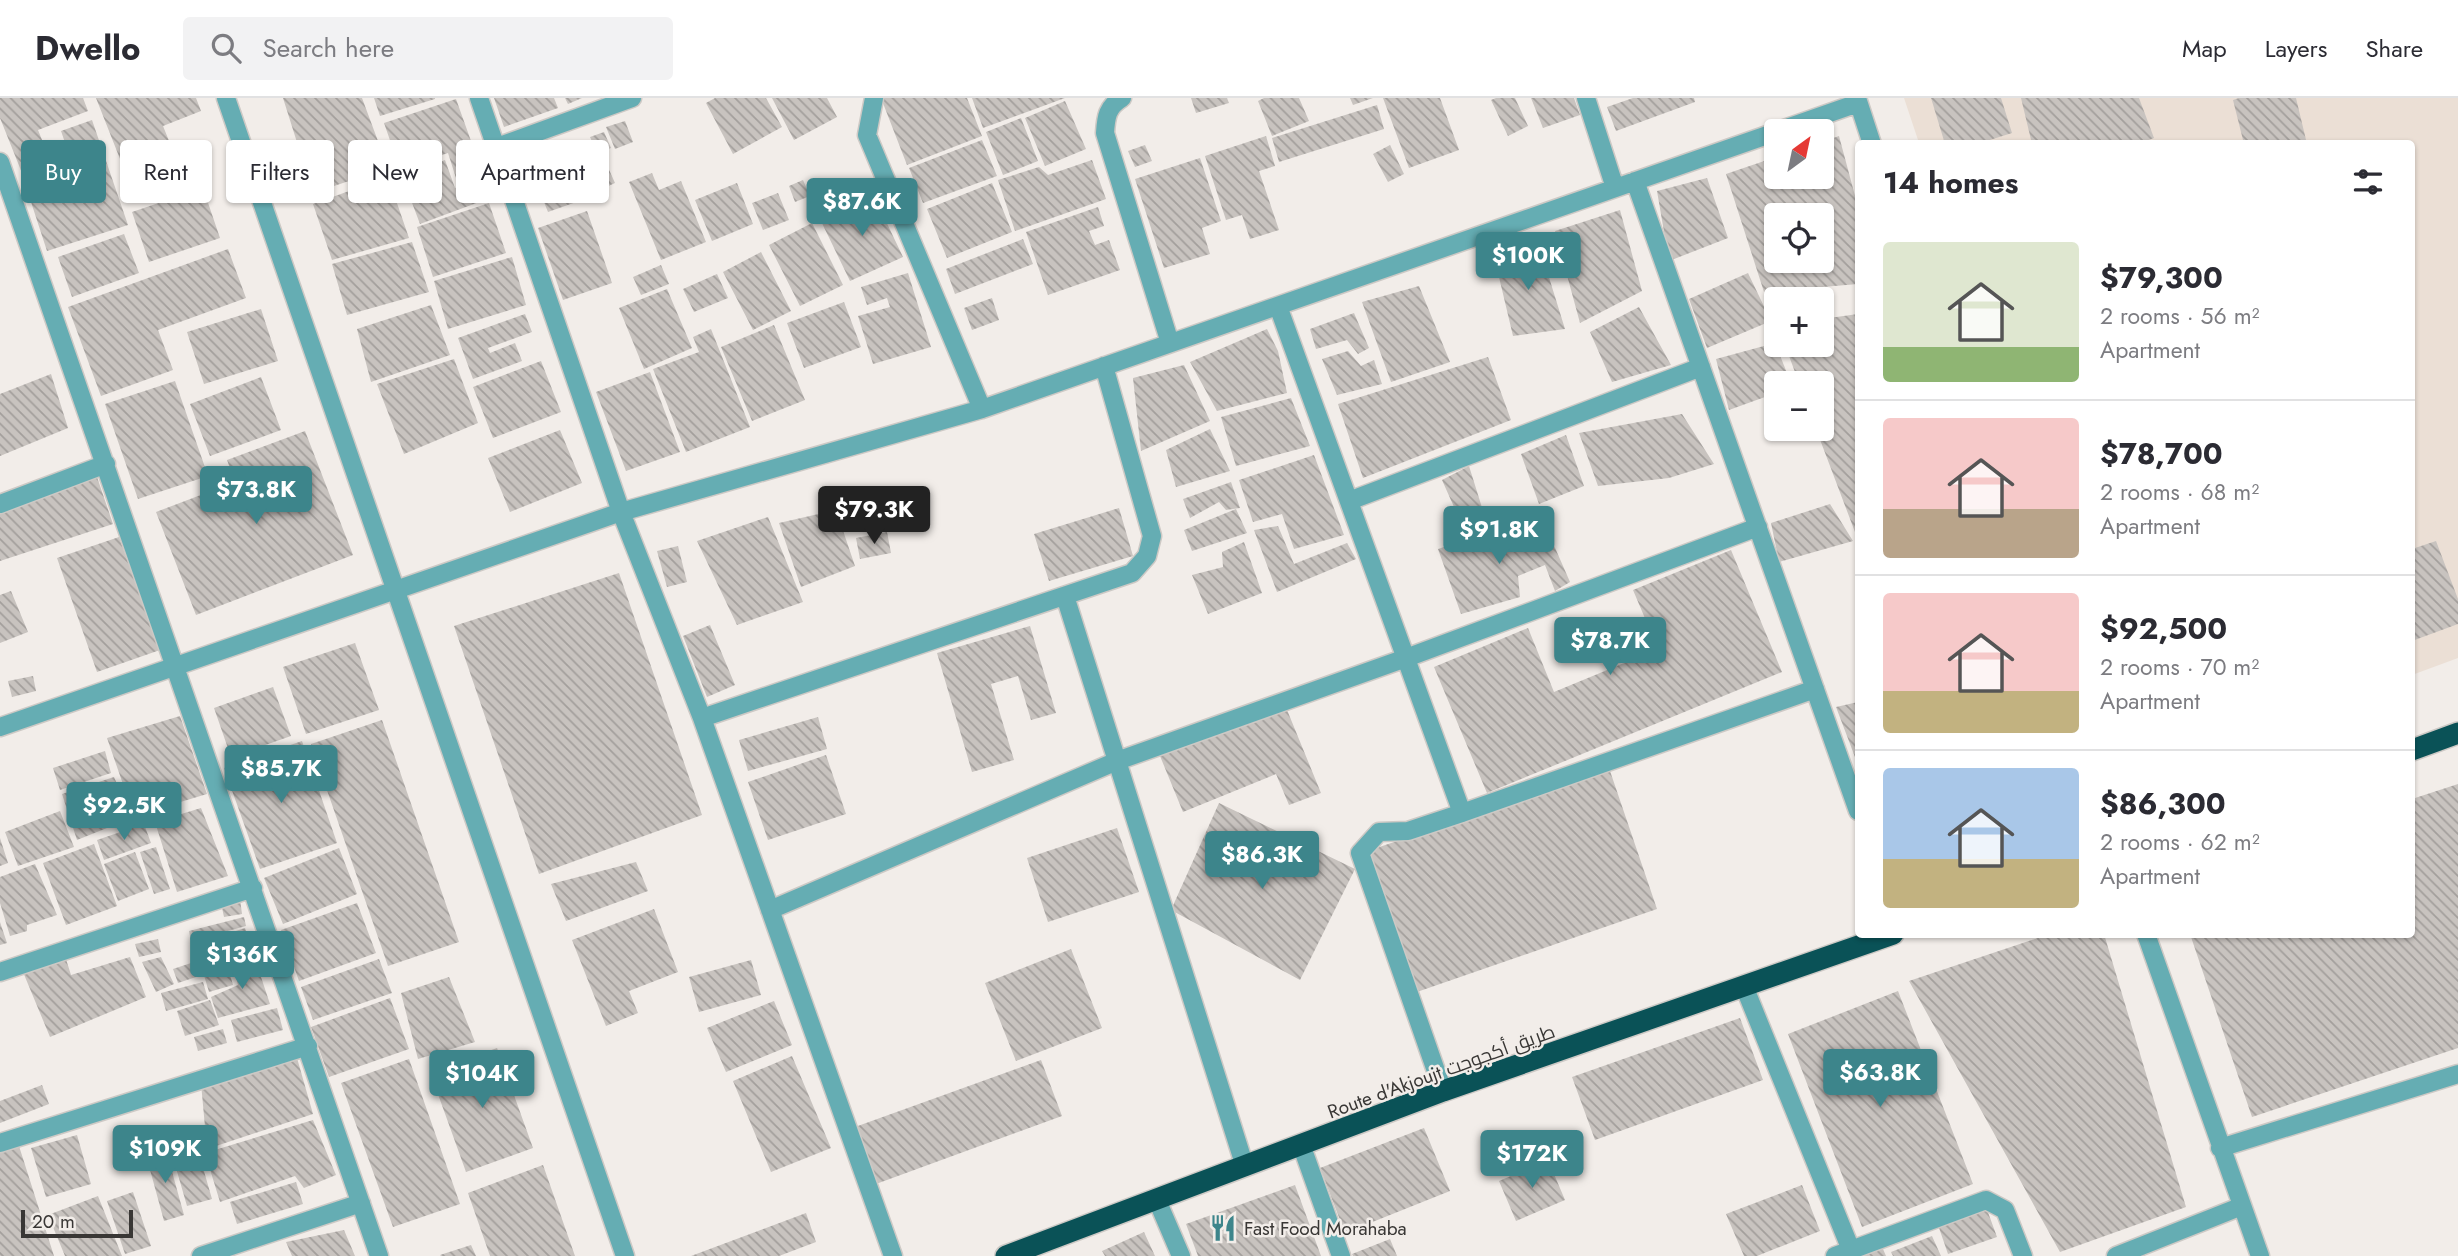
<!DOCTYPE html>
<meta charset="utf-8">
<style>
body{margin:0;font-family:Jost,Cairo,sans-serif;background:#f2f2f3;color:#2b2b33;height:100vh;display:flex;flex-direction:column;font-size:26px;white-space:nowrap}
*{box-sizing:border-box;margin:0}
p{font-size:23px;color:#7c7c81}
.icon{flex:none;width:38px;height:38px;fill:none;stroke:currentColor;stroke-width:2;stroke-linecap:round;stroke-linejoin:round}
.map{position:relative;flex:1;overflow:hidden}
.side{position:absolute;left:1855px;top:42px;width:560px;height:798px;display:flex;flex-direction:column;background:#fff;border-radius:7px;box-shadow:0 2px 5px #0004}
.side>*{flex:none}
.hud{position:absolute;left:21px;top:42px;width:665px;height:63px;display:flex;gap:14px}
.needle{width:46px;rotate:33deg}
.buttons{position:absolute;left:1764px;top:21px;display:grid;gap:14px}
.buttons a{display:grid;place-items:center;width:70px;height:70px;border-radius:7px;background:#fff;box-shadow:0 2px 5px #0004;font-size:35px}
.scale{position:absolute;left:21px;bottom:18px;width:112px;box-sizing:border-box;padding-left:7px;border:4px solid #393735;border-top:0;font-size:19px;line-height:24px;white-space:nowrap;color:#393735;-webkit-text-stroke:5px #f2ede9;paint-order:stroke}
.price{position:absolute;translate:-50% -60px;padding:0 16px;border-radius:7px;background:#3d858b;color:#fff;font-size:23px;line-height:46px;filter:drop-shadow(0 2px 4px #0008)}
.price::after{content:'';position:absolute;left:50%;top:42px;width:21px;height:16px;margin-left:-10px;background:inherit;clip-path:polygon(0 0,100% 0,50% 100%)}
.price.current{background:#222;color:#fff}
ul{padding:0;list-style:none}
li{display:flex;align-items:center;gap:21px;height:175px;padding:0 28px}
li+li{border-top:2px solid #e1e1e2}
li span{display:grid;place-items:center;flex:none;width:196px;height:140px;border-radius:7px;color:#555}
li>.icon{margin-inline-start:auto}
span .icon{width:84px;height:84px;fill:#fffc;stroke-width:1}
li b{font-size:30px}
h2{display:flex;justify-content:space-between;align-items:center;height:84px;padding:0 28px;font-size:30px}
.chip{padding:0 24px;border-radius:7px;background:#fff;box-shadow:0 2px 5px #0004;font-size:24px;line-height:63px}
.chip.current{background:#3d858b;color:#fff}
header{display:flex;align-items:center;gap:42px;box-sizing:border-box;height:98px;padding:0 35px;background:#fff;border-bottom:2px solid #e1e1e2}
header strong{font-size:33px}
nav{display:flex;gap:38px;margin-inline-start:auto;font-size:24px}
.search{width:490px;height:63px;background:#f2f2f3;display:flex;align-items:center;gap:18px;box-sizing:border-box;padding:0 24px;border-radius:7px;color:#7c7c81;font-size:26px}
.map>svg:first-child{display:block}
</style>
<header>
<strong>Dwello</strong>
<div class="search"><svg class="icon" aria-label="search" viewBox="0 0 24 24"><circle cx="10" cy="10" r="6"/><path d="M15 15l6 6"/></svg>Search here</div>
<nav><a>Map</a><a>Layers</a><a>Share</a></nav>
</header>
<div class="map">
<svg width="2458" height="1158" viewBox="0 0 2458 1158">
<defs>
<pattern id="building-back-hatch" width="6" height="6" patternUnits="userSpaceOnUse" patternTransform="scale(1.75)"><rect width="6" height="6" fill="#c8c3bf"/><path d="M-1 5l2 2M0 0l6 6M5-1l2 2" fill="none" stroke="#a39f9c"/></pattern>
</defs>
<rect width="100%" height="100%" fill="#f2ede9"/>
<path fill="#ebdfd5" d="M 1904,0 L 2458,0 L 2458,560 L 2412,577 L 2412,46 L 1919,45 Z"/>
<path fill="url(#building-back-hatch)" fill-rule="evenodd" d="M 0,0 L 83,0 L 88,13 L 38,32 L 53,69 L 24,80 L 0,20 Z
M 96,0 L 196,0 L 201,13 L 163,28 L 184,80 L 135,99 Z
M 283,0 L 362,0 L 388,70 L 313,95 Z
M 374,0 L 435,0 L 435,1 L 380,18 Z
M 494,0 L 554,0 L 558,10 L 504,29 Z
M 565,0 L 582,0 L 568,6 Z
M 715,0 L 766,0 L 782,29 L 733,56 L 706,5 Z
M 772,0 L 827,0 L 837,19 L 794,42 Z
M 881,0 L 967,0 L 982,38 L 907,67 Z
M 972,0 L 1065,0 L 983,30 Z
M 1191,0 L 1227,0 L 1229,5 L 1196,15 Z
M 1264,0 L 1299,0 L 1309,23 L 1272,38 L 1258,3 Z
M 1350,0 L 1373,0 L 1353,7 Z
M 1383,0 L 1440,0 L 1459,52 L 1409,70 Z
M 1496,0 L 1515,0 L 1528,28 L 1508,38 L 1491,2 Z
M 1531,0 L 1574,0 L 1580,17 L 1543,30 Z
M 1633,0 L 1694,0 L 1695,4 L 1616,33 L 1607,9 Z
M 1931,0 L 2001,0 L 2012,35 L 1977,46 L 1945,46 Z
M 2021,0 L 2139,0 L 2154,40 L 2138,46 L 2032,46 Z
M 2239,0 L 2296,0 L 2307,46 L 2244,46 L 2233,2 Z
M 456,1 L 481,71 L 456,80 L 448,55 L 400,71 L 384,25 Z
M 1065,3 L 1086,51 L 1045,68 L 1025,20 Z
M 1377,7 L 1384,31 L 1279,64 L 1272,40 Z
M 1021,20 L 1038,63 L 1003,77 L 986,34 Z
M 92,22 L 128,127 L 47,153 L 31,104 L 80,88 L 61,33 Z
M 625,23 L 633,44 L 615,51 L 606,29 Z
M 604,34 L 611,50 L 597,55 L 590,39 Z
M 1266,38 L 1275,68 L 1259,73 L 1279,132 L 1250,141 L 1242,117 L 1226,122 L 1205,58 Z
M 1839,38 L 1858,109 L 1858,186 L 1764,194 L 1726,76 L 1776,59 L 1776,79 L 1822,79 L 1822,44 ZM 1776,117 L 1822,117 L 1822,163 L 1776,163 Z
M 982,42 L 997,78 L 923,105 L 909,70 Z
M 559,43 L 565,60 L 517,78 L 510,61 Z
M 587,44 L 596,64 L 581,70 L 572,52 Z
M 1145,47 L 1152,63 L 1135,69 L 1128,53 Z
M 1390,47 L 1404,76 L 1388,84 L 1373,56 Z
M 1200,60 L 1221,123 L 1202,130 L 1210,156 L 1164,170 L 1135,81 Z
M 445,62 L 455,90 L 483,79 L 490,100 L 420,126 L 402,78 Z
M 1092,62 L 1106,101 L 1015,133 L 998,82 L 1039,69 L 1048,77 Z
M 568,64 L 582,102 L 548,114 L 533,77 Z
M 606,65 L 615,85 L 589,97 L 579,77 Z
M 652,75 L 659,92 L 681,83 L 706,144 L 661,162 L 629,84 Z
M 388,79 L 409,140 L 332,162 L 313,106 Z
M 1707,80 L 1728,140 L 1669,163 L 1657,93 Z
M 803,82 L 810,98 L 795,104 L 789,88 Z
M 737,85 L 753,126 L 712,143 L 695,102 Z
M 992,85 L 1012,134 L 947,160 L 927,111 Z
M 203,90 L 220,140 L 149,164 L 132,114 Z
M 778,95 L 789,122 L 763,132 L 752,105 Z
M 873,96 L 903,159 L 850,183 L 820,121 Z
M 489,105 L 506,155 L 433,179 L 417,129 Z
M 1098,109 L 1104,128 L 1089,133 L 1095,147 L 1109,142 L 1120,172 L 1048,197 L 1026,134 Z
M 1620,112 L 1642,193 L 1580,225 L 1555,133 Z
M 587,113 L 612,185 L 563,202 L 538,130 Z
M 812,125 L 843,187 L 800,208 L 769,147 Z
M 124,136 L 139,175 L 72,199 L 58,159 Z
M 1023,141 L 1033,166 L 955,196 L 946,171 Z
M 412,144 L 429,194 L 347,217 L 332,166 Z
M 1539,147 L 1565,231 L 1513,238 L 1494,158 Z
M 228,151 L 246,200 L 158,232 L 173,272 L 101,298 L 68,209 Z
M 761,154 L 791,213 L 753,232 L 723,174 Z
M 512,159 L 526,207 L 448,231 L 434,183 Z
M 661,167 L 669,186 L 641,197 L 633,179 Z
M 908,175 L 931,249 L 873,266 L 858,218 L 890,209 L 887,200 L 867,207 L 861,189 Z
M 1748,175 L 1771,223 L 1707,250 L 1689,201 Z
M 717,176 L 728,200 L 694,214 L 683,191 Z
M 1419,188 L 1450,264 L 1391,284 L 1362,204 Z
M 667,191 L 692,250 L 644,271 L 619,210 Z
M 992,200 L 999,222 L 972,232 L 964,210 Z
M 844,204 L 861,249 L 804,270 L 787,225 Z
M 431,207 L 450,257 L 371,284 L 357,231 Z
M 1639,209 L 1671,267 L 1612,284 L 1590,234 Z
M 261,211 L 278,263 L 204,286 L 187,234 Z
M 1354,215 L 1369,250 L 1358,256 L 1347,242 L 1316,251 L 1310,231 Z
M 525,216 L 532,234 L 488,250 L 490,255 L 515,245 L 522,263 L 473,281 L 458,240 Z
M 1858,216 L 1858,442 L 1816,331 L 1822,331 L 1822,285 L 1799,285 L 1785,247 L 1822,247 L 1822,221 Z
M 774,227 L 805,302 L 752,323 L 721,249 Z
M 711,231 L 750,329 L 686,354 L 653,271 L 699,254 L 693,239 Z
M 1267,231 L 1278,253 L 1287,295 L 1217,313 L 1190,264 Z
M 1775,245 L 1791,285 L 1776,285 L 1776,295 L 1729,312 L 1716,261 Z
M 1348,253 L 1361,268 L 1374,262 L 1382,286 L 1337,297 L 1322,261 Z
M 1488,259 L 1511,322 L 1363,380 L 1338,306 Z
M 454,261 L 478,325 L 404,356 L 377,286 Z
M 541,263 L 561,314 L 493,340 L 473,289 Z
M 1184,267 L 1210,323 L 1141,353 L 1133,280 Z
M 650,274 L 680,354 L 626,373 L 596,294 Z
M 51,276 L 68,330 L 0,358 L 0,296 Z
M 261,279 L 281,332 L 210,358 L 190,306 Z
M 175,283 L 208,378 L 138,401 L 105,306 Z
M 1291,300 L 1310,348 L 1236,368 L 1221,319 Z
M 1682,316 L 1714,366 L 1669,380 L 1598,388 L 1579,335 Z
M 1210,331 L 1230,373 L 1176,389 L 1166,352 Z
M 560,332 L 582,385 L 510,414 L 488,360 Z
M 305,333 L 353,457 L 196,517 L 156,414 L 235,384 L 227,362 Z
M 1566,337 L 1584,388 L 1539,406 L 1521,356 Z
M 1314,357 L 1344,437 L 1294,451 L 1282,416 L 1253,424 L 1239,382 Z
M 1469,368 L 1484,416 L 1462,427 L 1442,382 Z
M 97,379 L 113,426 L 0,463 L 0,411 Z
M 1231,384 L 1240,410 L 1226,412 L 1219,404 L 1190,420 L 1183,401 Z
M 1830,406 L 1853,443 L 1779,464 L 1771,425 Z
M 1119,410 L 1133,458 L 1049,483 L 1034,436 Z
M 1236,411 L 1247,435 L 1192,453 L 1184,432 Z
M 836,412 L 855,468 L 801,489 L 779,425 Z
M 768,419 L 803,504 L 737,527 L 697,443 Z
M 1542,420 L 1570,484 L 1555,493 L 1545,467 L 1518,478 L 1520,499 L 1461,516 L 1438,451 L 1491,433 L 1500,447 L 1523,443 L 1520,425 Z
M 1278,428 L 1294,466 L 1347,445 L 1356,461 L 1277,494 L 1254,432 Z
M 887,434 L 891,455 L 860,461 L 856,440 Z
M 119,439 L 160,552 L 97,574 L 57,460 Z
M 2436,443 L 2458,501 L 2458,526 L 2412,543 L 2412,451 Z
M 1244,444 L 1262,495 L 1208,516 L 1192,477 L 1223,469 L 1222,454 Z
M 678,448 L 687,484 L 667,489 L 657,453 Z
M 1731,452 L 1782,574 L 1487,695 L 1434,569 L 1528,530 L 1554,594 L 1658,551 L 1633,492 Z
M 619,475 L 702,717 L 539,776 L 454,528 Z
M 11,493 L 28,534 L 0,545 L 0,497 Z
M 710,527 L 735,587 L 707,599 L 683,538 Z
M 1030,528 L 1056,615 L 1031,622 L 1018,578 L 991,586 L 1014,662 L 972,674 L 937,555 Z
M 355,545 L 379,612 L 306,636 L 283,569 Z
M 33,578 L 36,593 L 12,599 L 8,583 Z
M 273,589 L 291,638 L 231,659 L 214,610 Z
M 1858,604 L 1858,667 L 1836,609 Z
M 1285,607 L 1321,695 L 1289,707 L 1276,676 L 1183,714 L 1160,658 Z
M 180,618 L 207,696 L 134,718 L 107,640 Z
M 818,619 L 827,651 L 748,673 L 739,642 Z
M 382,622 L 459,844 L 388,868 L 311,646 Z
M 302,643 L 337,745 L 260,771 L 224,670 Z
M 105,653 L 111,675 L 60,692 L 53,670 Z
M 826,657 L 846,716 L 768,742 L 748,684 Z
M 1609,670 L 1657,811 L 1414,895 L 1365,754 Z
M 114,679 L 132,720 L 77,742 L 62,696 Z
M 2458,686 L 2458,950 L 2252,1019 L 2190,836 L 2412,836 L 2412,701 Z
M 1219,705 L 1355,771 L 1300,882 L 1171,812 Z
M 201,710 L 228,778 L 177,794 L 155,724 Z
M 60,713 L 74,749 L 18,768 L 5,734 Z
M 144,726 L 151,745 L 104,762 L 97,742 Z
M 1117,730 L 1139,794 L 1048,824 L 1027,760 Z
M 0,740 L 8,765 L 0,768 Z
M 94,746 L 117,808 L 66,827 L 43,765 Z
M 156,749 L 170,791 L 154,796 L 140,754 Z
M 339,750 L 357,796 L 283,826 L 264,780 Z
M 135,754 L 149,791 L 118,803 L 104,766 Z
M 636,764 L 648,793 L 566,823 L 551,786 Z
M 35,766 L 57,817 L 27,827 L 27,833 L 10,838 L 0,805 L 0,779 Z
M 240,801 L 242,816 L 224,819 L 221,805 Z
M 357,805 L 376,855 L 299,883 L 281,832 Z
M 654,811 L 678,874 L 629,893 L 638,915 L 606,928 L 572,842 Z
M 244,819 L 246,828 L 191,843 L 189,833 Z
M 0,824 L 7,845 L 0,847 Z
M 245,830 L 252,851 L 203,868 L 196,846 Z
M 2050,836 L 2104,836 L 2186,1109 L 2060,1154 L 1909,883 Z
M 158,841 L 161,854 L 139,859 L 135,846 Z
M 1071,851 L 1102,930 L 1016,963 L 985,885 Z
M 65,858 L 71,877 L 130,859 L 146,899 L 50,939 L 23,874 Z
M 254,858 L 270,906 L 218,920 L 211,899 L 238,887 L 232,865 Z
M 161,859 L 174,886 L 156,894 L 142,864 Z
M 379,861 L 392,895 L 313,922 L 301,889 Z
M 751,862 L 761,897 L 699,914 L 689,879 Z
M 197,863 L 202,877 L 178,885 L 173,871 Z
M 227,866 L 233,887 L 209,894 L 203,874 Z
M 449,879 L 475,944 L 418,961 L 401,895 Z
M 203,884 L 208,901 L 166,913 L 161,895 Z
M 1898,893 L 1973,1086 L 1862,1129 L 1788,936 Z
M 390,900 L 409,951 L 329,979 L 311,929 Z
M 210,902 L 219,927 L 185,938 L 177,913 Z
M 774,903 L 792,947 L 726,974 L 707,930 Z
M 277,910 L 283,932 L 237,944 L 231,922 Z
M 1740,920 L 1763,982 L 1595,1042 L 1572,979 Z
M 223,931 L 227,945 L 198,953 L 194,939 Z
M 497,950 L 533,1050 L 466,1074 L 430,974 Z
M 792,958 L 831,1050 L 771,1074 L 733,983 Z
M 297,960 L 313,1016 L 207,1051 L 201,985 Z
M 409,961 L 460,1106 L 393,1129 L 341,985 Z
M 1041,962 L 1062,1018 L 876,1086 L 855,1029 Z
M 42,987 L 49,1006 L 0,1025 L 0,1003 Z
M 313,1022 L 336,1077 L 304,1090 L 295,1078 L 220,1104 L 205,1055 Z
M 1424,1030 L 1450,1093 L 1345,1135 L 1320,1070 Z
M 77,1037 L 91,1086 L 46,1099 L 31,1050 Z
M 19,1048 L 54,1158 L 0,1158 L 0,1054 Z
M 197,1049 L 212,1101 L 187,1108 L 172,1056 Z
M 166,1052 L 184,1117 L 164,1123 L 146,1057 Z
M 1548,1062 L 1565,1102 L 1516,1123 L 1499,1083 Z
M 543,1067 L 575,1158 L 490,1158 L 468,1095 Z
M 296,1084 L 303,1106 L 237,1126 L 230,1104 Z
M 1295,1087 L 1321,1158 L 1198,1158 L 1186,1126 Z
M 1802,1087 L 1820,1133 L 1757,1158 L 1744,1158 L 1726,1116 Z
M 133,1094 L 151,1148 L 125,1156 L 107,1103 Z
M 98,1098 L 122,1158 L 65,1158 L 48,1117 Z
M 1985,1106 L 1997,1139 L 1948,1156 L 1937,1124 Z
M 806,1115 L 816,1144 L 779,1158 L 691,1158 Z
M 344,1132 L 355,1158 L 292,1158 L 286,1144 Z
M 1144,1134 L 1155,1158 L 1105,1158 L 1102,1153 Z
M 1932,1138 L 1941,1158 L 1893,1158 L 1891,1154 Z
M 1390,1141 L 1397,1158 L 1353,1158 L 1352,1156 Z
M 471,1147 L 476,1158 L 441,1158 L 440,1157 Z
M 1883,1151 L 1886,1158 L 1863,1158 Z"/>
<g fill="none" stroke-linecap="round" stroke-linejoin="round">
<defs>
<path id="street" d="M 226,0 L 625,1158
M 479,0 L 621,414 L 702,620 L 893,1158
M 874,0 L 867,37 L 982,311
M 1122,0 C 1107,9 1106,19 1105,35 L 1170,245
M 1586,0 L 1615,90
M 1857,0 L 1872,46
M 1778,33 L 1858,5
M 497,49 L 632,0
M 0,64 L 379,1158
M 1635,83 L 1858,713
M 1278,208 L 1462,715
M 1349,403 L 1701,269
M 0,406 L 106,366
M 1065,498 L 1245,1069
M 702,620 L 1132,475 L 1147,458 L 1152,438 L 1104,268
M 0,629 L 621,414 L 982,311 L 1776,34
M 770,812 L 1117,663 L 1406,560 L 1758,429
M 2146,836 L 2260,1158
M 0,874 L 253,790
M 1744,888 L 1851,1152
M 1443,993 L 1360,755 L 1379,734 L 1408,733 L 1462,715 L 1815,591
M 0,1045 L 308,948
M 1302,1049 L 1341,1158
M 2220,1050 L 2458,976
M 1157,1102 L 1181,1158
M 201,1158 L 361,1105
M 1835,1158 L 1986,1102 L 2005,1112 L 2023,1158
M 2116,1158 L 2242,1108"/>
<path id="highway" d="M 2412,652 L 2458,635
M 1006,1158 L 1443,993 L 1893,836"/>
</defs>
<use href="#street" stroke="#cdc9c5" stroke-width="21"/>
<use href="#highway" stroke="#cdc9c5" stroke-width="24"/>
<use href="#street" stroke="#65adb3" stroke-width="18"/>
<use href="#highway" stroke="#0a5257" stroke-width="21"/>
</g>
<defs>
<symbol id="restaurant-bare" viewBox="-9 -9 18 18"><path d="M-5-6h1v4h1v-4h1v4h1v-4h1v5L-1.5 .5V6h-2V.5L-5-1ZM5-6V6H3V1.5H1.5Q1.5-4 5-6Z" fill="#3d858b" stroke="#f2ede9" stroke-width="2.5" paint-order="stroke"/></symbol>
</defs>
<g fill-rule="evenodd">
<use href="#restaurant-bare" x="1204" y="1111" width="38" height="38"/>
</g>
<g text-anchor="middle" stroke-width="5" stroke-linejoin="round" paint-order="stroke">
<g font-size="19" fill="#393735" stroke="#f2ede9">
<text transform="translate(1441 973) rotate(-20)" y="7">Route d'Akjoujt طريق أكجوجت</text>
</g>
<g font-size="19" fill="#393735" stroke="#f2ede9" text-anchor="start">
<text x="1244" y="1137">Fast Food Morahaba</text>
</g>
</g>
</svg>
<div class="buttons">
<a><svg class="needle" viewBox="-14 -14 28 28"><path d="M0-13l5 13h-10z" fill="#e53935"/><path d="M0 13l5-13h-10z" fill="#7c7c81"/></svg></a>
<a><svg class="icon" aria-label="locate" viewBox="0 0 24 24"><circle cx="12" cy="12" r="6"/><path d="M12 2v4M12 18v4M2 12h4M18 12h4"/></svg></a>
<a>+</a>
<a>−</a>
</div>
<div class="scale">20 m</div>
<b class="price" style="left:862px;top:140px">$87.6K</b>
<b class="price" style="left:1528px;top:194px">$100K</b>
<b class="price" style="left:256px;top:428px">$73.8K</b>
<b class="price current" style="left:874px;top:448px">$79.3K</b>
<b class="price" style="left:1499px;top:468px">$91.8K</b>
<b class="price" style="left:1610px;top:579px">$78.7K</b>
<b class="price" style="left:281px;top:707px">$85.7K</b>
<b class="price" style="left:124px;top:744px">$92.5K</b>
<b class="price" style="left:1262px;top:793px">$86.3K</b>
<b class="price" style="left:242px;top:893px">$136K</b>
<b class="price" style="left:1880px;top:1011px">$63.8K</b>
<b class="price" style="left:482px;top:1012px">$104K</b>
<b class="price" style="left:165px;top:1087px">$109K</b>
<b class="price" style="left:1532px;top:1092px">$172K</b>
<div class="hud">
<a class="chip current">Buy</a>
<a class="chip">Rent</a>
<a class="chip">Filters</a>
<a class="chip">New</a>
<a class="chip">Apartment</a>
</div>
<section class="side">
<h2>14 homes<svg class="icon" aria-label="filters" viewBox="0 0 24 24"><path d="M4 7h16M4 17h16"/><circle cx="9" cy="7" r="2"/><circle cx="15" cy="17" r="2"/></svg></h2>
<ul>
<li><span style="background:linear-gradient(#dfe7d0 75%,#8fb573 0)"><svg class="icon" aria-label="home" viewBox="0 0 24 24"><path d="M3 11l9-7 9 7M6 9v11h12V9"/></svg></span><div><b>$79,300</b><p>2 rooms · 56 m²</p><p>Apartment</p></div></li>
<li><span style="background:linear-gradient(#f6c9c9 65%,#b9a48a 0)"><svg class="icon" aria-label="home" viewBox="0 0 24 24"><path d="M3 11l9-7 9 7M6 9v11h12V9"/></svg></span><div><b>$78,700</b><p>2 rooms · 68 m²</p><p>Apartment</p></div></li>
<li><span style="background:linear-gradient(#f6c9c9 70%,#c2b280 0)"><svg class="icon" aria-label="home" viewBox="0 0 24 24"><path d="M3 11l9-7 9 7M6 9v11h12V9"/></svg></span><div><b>$92,500</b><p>2 rooms · 70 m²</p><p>Apartment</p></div></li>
<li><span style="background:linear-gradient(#a9c7e8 65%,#c2b280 0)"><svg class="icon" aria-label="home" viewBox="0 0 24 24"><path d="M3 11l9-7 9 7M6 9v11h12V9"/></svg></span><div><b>$86,300</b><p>2 rooms · 62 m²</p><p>Apartment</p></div></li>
</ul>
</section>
</div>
